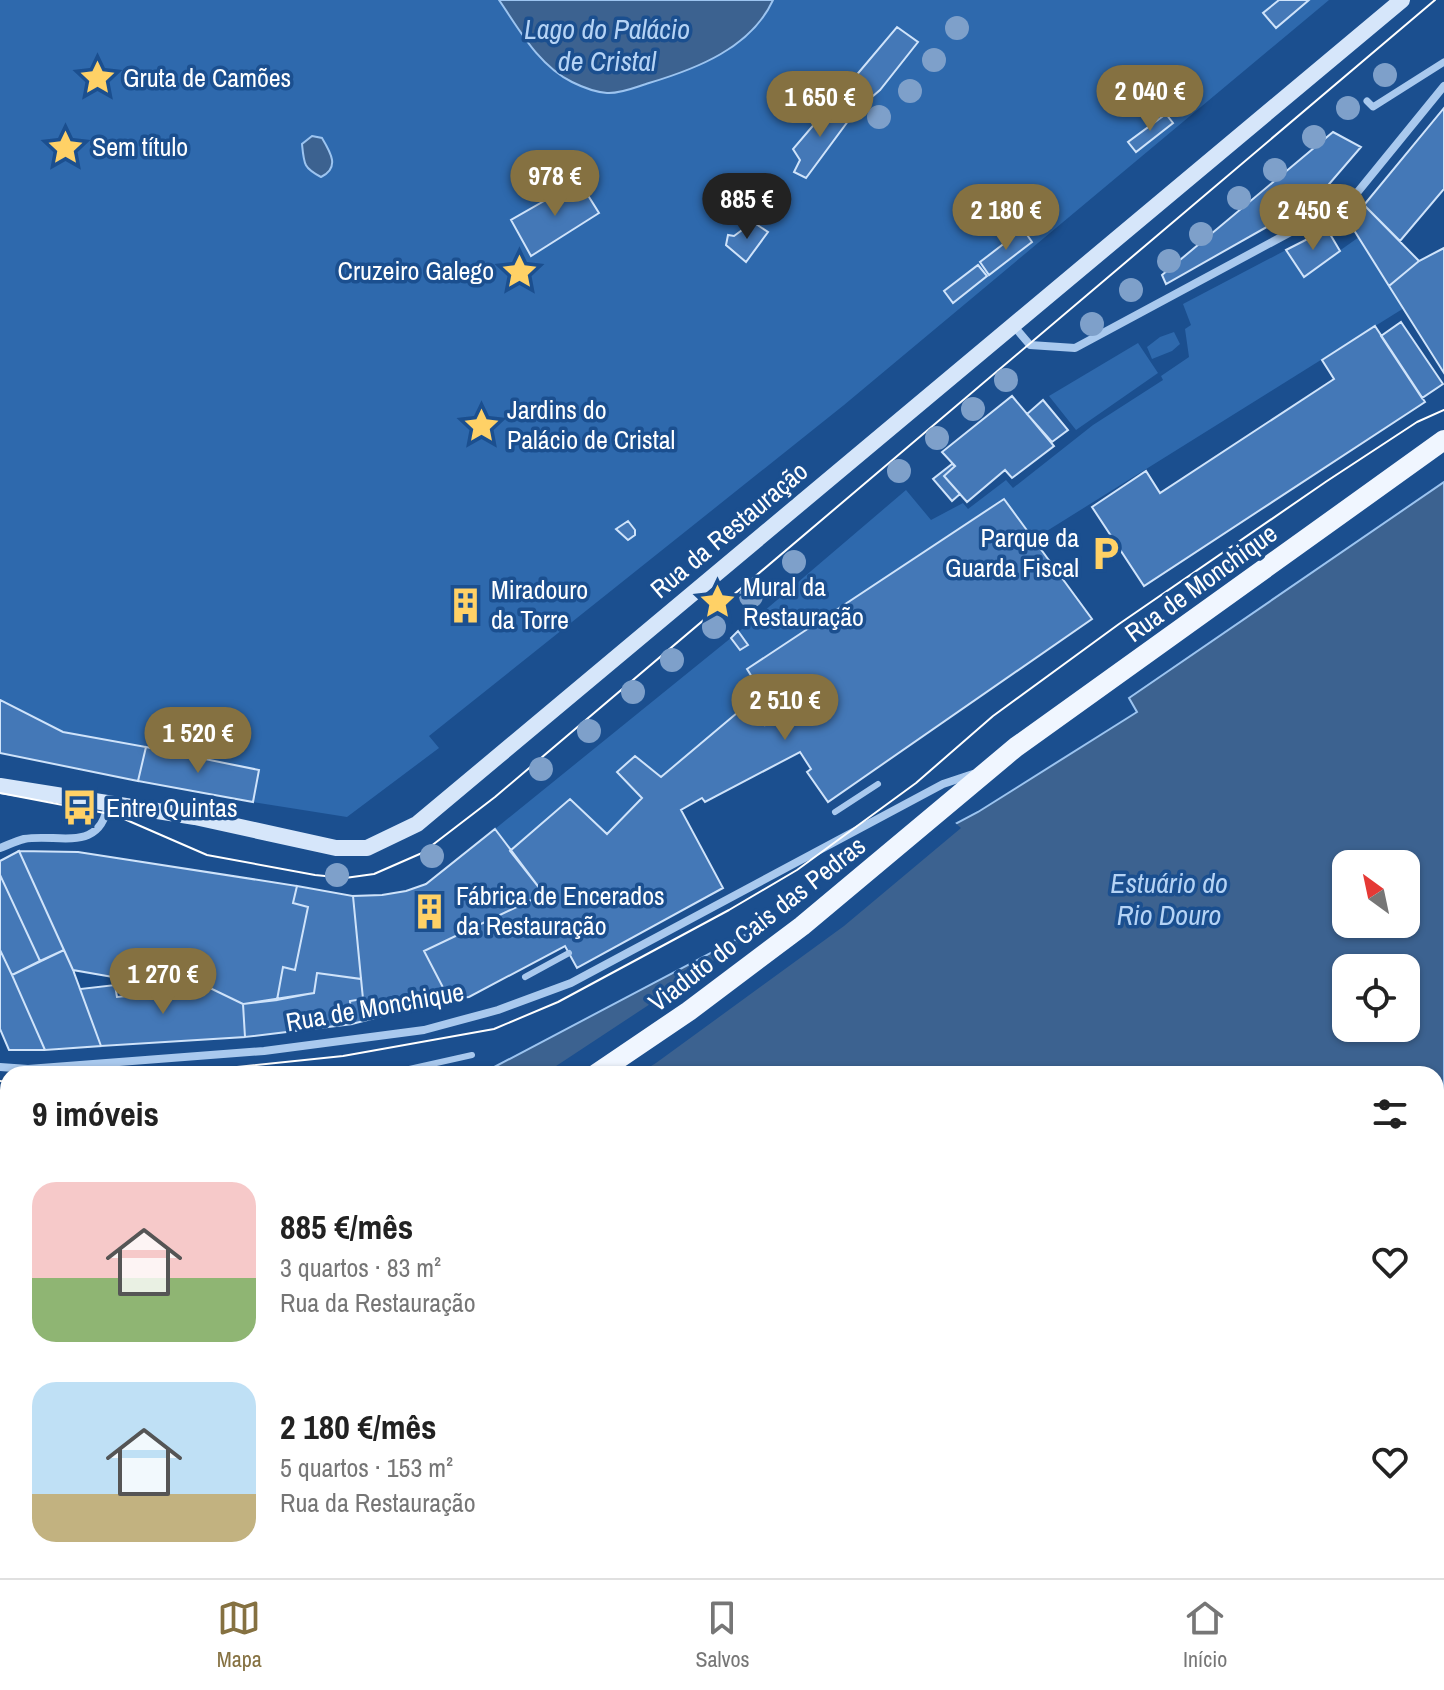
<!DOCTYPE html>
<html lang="pt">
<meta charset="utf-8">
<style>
body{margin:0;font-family:"Archivo Narrow",sans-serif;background:#f2f2f2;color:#222;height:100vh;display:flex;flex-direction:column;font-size:30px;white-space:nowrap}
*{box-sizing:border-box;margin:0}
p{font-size:26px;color:#767676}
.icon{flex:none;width:44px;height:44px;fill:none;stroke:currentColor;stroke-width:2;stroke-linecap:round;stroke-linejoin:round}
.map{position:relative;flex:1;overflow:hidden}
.details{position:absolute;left:0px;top:1066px;width:1444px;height:512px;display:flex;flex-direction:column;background:#fff;border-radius:24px 24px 0 0;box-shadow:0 2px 6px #0004}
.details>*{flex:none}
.needle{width:52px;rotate:327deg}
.fabs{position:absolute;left:1332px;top:850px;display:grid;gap:16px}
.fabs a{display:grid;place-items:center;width:88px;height:88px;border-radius:16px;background:#fff;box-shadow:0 2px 6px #0004;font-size:40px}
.price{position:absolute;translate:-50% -68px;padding:0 18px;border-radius:28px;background:#857141;color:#fff;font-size:26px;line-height:52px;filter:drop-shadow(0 2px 4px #0008)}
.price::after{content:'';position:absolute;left:50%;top:48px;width:24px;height:18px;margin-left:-12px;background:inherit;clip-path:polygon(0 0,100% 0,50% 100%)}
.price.on{background:#222;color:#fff}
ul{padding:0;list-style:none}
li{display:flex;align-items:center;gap:24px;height:200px;padding:0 32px}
li span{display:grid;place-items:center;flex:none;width:224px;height:160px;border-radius:24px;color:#555}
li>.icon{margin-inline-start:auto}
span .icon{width:96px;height:96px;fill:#fffc;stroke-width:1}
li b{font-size:34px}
h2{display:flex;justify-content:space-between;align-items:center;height:96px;padding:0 32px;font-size:34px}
.dock{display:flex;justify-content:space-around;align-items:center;height:112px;border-top:2px solid #e0e0e0;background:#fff;font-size:22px;color:#767676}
.dock a{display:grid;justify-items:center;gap:4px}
.dock .on{color:#857141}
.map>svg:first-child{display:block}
</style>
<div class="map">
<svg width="1444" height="1578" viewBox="0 0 1444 1578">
<rect width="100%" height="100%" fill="#1b4f8f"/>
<path fill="#2e69ad" d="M 0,0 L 1329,0 L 844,405 L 429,736 L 439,748 L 347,817 L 253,802 L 259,770 L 63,732 L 0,700 Z
M 1359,237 L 1404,308 L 1034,539 L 1004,499 L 747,669 L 777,717 L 765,725 L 749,703 L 661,777 L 635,756 L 617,772 L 642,798 L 607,834 L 570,800 L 510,850 L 495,829 L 763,612 L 906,490 L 931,520 L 963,503 L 968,509 L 1006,480 L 1013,488 L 1093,425 L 1163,380 L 1161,376 L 1189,357 L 1185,329 L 1191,325 L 1183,304 L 1286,250 L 1304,276 Z
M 1174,332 L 1180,344 L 1172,351 L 1152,359 L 1147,347 L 1160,337 Z
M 1138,343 L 1158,373 L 1076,430 L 1049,396 Z"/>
<path fill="#3c6290" stroke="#9cc4f0" stroke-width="2" fill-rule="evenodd" d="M 499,0 L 773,0 C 751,48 696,69 649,83 C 636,87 620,94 607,93 C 595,92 582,87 572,82 C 538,65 519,29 499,0 Z
M 312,136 L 322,138 C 331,153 340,168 321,177 C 304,168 304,165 302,144 Z
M 1444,482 L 1444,1578 L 0,1578 L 0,1175 L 8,1172 L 8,1570 L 1436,1570 L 1436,1074 L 481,1074 L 819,896 L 932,841 L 955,824 L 978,812 L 1137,712 L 1129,698 ZM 1346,864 L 1406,864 L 1406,924 L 1346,924 ZM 1346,968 L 1406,968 L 1406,1028 L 1346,1028 Z"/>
<path fill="#1b4f8f" d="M 953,821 L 961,828 L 844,926 L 656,1063 L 638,1074 L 544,1074 L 685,981 L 787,908 L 930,838 Z"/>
<path fill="#4478b7" stroke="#cfe3fa" stroke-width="2" d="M 1279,0 L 1309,0 L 1276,28 L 1263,13 Z
M 897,27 L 918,42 L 880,90 L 873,96 L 861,99 L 854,78 Z
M 828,108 L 839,112 L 847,109 L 854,113 L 806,178 L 794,172 L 800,160 L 793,149 Z
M 1444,108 L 1444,189 L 1400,241 L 1364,205 Z
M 1166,114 L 1173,123 L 1136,152 L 1128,142 Z
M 1333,132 L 1361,147 L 1324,190 L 1295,211 L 1166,284 L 1162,275 Z
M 579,181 L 599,213 L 531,256 L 511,220 Z
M 1364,205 L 1419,261 L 1389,286 L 1347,219 Z
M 753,222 L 768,232 L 746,262 L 726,245 L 728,235 L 734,236 Z
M 1023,229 L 1032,242 L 989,275 L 980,262 Z
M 1327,229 L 1340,251 L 1304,277 L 1286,250 Z
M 1444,248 L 1444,373 L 1389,286 L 1419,261 Z
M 978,265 L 987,276 L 953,303 L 944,291 Z
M 1401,322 L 1443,384 L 1422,398 L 1381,336 Z
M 1375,326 L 1425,402 L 1144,586 L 1092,507 L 1146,471 L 1160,493 L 1334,379 L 1322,360 Z
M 1012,396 L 1054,446 L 1012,478 L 1005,470 L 967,502 L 944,476 L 955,466 L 942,452 Z
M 1043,400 L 1068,430 L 1052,442 L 1027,414 Z
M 952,464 L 955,466 L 944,476 L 960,494 L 952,501 L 933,479 Z
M 1004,499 L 1092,619 L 828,802 L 807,772 L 811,769 L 800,752 L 705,802 L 702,798 L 681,810 L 723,888 L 577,968 L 565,946 L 469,997 L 449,999 L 424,951 L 544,894 L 510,851 L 570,799 L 607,834 L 642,798 L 617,772 L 635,756 L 661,777 L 750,702 L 765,725 L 777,717 L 747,669 Z
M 628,521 L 635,530 L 635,535 L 628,540 L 616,529 Z
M456 605a9 9 0 1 1 18 0a9 9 0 1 1-18 0Z
M 738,631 L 748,645 L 740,650 L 731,638 Z
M 0,700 L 63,732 L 146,747 L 138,781 L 0,753 Z
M 146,747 L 259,770 L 253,802 L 138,781 Z
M 495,829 L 544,894 L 424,951 L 449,999 L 352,1024 L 350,1001 L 363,999 L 353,896 L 382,895 L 406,891 L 426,884 Z
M 19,851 L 78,852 L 297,886 L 293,903 L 308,907 L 295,970 L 283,967 L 277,1000 L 243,1004 L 210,988 L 179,983 L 176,991 L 135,996 L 136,981 L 73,970 Z
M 19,851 L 64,950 L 40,961 L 0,875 L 0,861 Z
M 0,875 L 40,961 L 12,975 L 0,950 Z
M 297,886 L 353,896 L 361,979 L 317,973 L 314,993 L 277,1000 L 283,967 L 295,970 L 308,907 L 293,903 Z
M 0,950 L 12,975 L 45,1050 L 9,1050 L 0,1029 Z
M 64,950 L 73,970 L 101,1046 L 45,1050 L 12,975 Z
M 317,973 L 361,979 L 363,999 L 350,1001 L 352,1024 L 245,1037 L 243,1004 L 314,993 Z
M 115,985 L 117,997 L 210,988 L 243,1004 L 245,1037 L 101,1046 L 80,989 Z"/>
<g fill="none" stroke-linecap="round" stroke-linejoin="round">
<path stroke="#a9c9ee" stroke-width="6" d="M 835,812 L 878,784
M 525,977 L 569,953
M 387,1074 L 472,1055"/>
<path stroke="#a9c9ee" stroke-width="7" d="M 1367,101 L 1373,107 L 1444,62"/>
<path stroke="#a9c9ee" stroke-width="8" d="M 1013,325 L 1030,345 L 1075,348 L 1352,199 L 1444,86
M 0,848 C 8,845 16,841 24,839 C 58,833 101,854 108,803
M 0,1067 L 28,1069 L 264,1051 L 424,1030 L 498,1010 L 571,983 L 943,784 L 973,774"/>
<path stroke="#d6e6fa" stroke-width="16" d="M 0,786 L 195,817 L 336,848 L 367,848 L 417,824 L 1402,0"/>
<path stroke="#f0f6ff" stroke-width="20" d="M 596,1074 L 689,1011 L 802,926 L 1016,747 L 1444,440
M 0,1298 L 8,1296"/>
<path stroke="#fff" stroke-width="2" d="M 0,793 L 115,815 L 207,855 L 315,875 L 345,878 L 374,874 L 422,853 L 495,797 L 1435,0
M 170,1074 L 343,1056 L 494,1029 L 558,1002 L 729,910 L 797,870 L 916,783 L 993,716 L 1119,624 L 1327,481 L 1417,422 L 1444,410
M 0,1081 L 8,1082"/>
</g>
<g fill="#7ea0ca">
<circle cx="957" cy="28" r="12"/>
<circle cx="934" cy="60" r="12"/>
<circle cx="1385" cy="75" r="12"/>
<circle cx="910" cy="91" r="12"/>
<circle cx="1348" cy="108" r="12"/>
<circle cx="879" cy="117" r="12"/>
<circle cx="1314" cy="137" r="12"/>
<circle cx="1275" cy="170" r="12"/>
<circle cx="1239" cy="198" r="12"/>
<circle cx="1201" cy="234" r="12"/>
<circle cx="1169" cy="261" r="12"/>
<circle cx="1131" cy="290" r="12"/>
<circle cx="1092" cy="324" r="12"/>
<circle cx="1006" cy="380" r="12"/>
<circle cx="973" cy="409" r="12"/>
<circle cx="937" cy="438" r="12"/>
<circle cx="899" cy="471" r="12"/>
<circle cx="794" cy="562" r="12"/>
<circle cx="751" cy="596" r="12"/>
<circle cx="714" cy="627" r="12"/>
<circle cx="672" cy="660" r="12"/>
<circle cx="633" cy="692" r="12"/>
<circle cx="589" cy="731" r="12"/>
<circle cx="541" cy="769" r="12"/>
<circle cx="432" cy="856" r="12"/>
<circle cx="337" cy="875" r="12"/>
</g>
<defs>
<symbol id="sight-bare" viewBox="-9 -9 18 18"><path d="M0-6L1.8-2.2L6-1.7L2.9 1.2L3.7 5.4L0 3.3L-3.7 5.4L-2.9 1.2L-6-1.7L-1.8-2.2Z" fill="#ffd166" stroke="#1b4f8f" stroke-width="2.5" paint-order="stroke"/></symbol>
<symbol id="parking-bare" viewBox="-9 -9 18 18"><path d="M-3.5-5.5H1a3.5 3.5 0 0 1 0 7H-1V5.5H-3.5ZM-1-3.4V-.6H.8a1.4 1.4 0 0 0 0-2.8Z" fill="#ffd166" stroke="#1b4f8f" stroke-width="2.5" paint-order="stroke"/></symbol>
<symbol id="building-bare" viewBox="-9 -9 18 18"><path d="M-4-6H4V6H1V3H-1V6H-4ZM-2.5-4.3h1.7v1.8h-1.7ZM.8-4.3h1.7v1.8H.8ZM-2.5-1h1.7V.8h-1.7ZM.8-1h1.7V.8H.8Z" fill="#ffd166" stroke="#1b4f8f" stroke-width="2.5" paint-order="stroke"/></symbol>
<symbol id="bus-bare" viewBox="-9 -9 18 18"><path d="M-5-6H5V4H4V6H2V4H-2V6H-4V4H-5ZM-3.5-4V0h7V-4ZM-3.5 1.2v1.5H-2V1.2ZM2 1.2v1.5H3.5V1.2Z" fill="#ffd166" stroke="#1b4f8f" stroke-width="2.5" paint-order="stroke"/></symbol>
</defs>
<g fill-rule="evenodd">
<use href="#sight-bare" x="72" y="52" width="51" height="51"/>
<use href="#sight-bare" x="40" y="122" width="51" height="51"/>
<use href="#sight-bare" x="494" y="246" width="51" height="51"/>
<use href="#sight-bare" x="456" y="400" width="51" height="51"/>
<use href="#parking-bare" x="1080" y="528" width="51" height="51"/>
<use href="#sight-bare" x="692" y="576" width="51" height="51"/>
<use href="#building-bare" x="440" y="580" width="51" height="51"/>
<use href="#bus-bare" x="54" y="782" width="51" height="51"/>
<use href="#building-bare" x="404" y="886" width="51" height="51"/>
</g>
<g text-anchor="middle" stroke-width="7" stroke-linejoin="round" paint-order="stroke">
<g font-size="26" fill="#fff" stroke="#1b4f8f" text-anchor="start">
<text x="123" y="87">Gruta de Camões</text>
<text x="92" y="156">Sem título</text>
<text x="494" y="280" text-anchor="end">Cruzeiro Galego</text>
<text x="507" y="419">Jardins do<tspan x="507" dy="30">Palácio de Cristal</tspan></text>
<text x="1079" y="547" text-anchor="end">Parque da<tspan x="1079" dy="30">Guarda Fiscal</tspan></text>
<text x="743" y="596">Mural da<tspan x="743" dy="30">Restauração</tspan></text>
<text x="491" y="599">Miradouro<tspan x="491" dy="30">da Torre</tspan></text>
<text x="106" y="817">Entre Quintas</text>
<text x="456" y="905">Fábrica de Encerados<tspan x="456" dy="30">da Restauração</tspan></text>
</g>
<g font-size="26" fill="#fff" stroke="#1b4f8f">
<text transform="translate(729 530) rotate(-40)" y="9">Rua da Restauração</text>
<text transform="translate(1201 583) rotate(-36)" y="9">Rua de Monchique</text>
<text transform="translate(757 924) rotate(-38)" y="9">Viaduto do Cais das Pedras</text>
<text transform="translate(375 1007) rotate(-10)" y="9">Rua de Monchique</text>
</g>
<g font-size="28" font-style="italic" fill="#b5d3f5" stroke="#1b4f8f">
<text x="607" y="39">Lago do Palácio<tspan x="607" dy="32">de Cristal</tspan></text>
<text x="1169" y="893">Estuário do<tspan x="1169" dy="32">Rio Douro</tspan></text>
</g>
</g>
</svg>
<div class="fabs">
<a><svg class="needle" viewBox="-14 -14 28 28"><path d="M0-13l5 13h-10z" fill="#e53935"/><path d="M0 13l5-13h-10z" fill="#767676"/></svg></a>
<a><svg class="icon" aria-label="locate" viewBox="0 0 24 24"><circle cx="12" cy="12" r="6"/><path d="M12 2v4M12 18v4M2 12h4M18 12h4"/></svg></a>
</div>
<b class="price" style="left:1150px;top:133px">2 040 €</b>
<b class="price" style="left:820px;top:139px">1 650 €</b>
<b class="price" style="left:555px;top:218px">978 €</b>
<b class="price on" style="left:747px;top:241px">885 €</b>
<b class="price" style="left:1006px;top:252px">2 180 €</b>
<b class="price" style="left:1313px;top:252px">2 450 €</b>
<b class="price" style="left:785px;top:742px">2 510 €</b>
<b class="price" style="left:198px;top:775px">1 520 €</b>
<b class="price" style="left:163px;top:1016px">1 270 €</b>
<section class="details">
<h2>9 imóveis<svg class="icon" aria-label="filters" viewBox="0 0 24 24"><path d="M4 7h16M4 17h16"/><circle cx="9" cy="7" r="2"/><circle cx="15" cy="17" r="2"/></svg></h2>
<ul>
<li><span style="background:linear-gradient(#f6c9c9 60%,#8fb573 0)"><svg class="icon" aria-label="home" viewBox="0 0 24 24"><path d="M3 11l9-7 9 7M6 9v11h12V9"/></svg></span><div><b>885 €/mês</b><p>3 quartos · 83 m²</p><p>Rua da Restauração</p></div><svg class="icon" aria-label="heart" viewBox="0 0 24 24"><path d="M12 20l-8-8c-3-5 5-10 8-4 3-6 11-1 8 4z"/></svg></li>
<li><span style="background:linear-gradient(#bfe0f5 70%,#c2b280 0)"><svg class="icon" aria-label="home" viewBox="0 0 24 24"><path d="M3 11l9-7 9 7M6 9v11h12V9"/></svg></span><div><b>2 180 €/mês</b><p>5 quartos · 153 m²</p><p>Rua da Restauração</p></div><svg class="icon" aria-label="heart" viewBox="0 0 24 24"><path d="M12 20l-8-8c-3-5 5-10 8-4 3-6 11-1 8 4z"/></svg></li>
</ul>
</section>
</div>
<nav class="dock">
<a class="on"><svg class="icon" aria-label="map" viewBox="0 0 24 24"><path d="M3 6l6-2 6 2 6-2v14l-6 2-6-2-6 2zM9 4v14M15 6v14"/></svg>Mapa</a>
<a><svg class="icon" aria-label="saved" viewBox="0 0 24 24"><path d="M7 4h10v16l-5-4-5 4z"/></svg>Salvos</a>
<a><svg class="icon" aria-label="home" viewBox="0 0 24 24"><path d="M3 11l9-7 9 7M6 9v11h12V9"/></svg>Início</a>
</nav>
